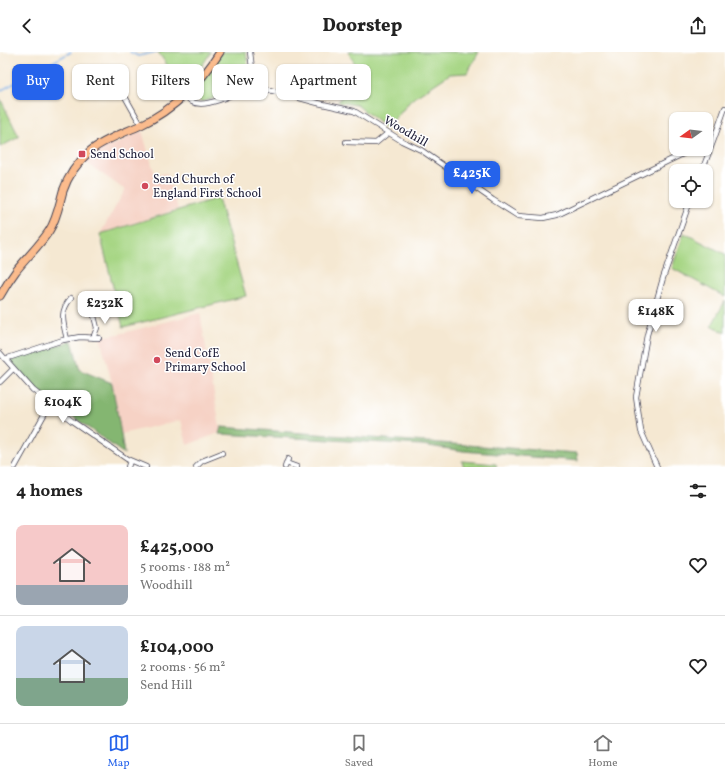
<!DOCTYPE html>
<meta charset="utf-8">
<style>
body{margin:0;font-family:Vollkorn,serif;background:#f6f6f6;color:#222;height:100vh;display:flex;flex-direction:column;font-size:15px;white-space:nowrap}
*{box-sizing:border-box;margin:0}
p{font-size:13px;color:#767676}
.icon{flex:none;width:22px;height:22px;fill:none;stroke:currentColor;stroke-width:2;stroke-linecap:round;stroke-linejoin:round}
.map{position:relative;height:415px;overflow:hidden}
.drawer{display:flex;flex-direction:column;background:#fff;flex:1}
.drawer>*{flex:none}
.guide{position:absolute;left:12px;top:12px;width:400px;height:36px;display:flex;gap:8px}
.needle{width:26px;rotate:255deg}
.fabs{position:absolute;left:669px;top:60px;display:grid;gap:8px}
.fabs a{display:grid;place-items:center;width:44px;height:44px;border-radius:8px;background:#fff;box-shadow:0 1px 3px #0004;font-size:20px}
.price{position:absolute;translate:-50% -34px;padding:0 9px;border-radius:8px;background:#fff;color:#222;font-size:13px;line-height:26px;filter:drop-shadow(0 1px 2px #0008)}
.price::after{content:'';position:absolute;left:50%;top:24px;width:12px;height:9px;margin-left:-6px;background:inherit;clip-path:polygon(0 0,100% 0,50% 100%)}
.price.current{background:#2563eb;color:#fff}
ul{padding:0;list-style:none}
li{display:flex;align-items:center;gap:12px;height:100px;padding:0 16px}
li+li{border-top:1px solid #e0e0e0}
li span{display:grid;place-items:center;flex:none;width:112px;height:80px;border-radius:8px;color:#555}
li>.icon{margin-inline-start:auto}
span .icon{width:48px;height:48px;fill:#fffc;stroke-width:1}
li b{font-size:17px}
h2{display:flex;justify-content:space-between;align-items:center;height:48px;padding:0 16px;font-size:17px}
.tag{padding:0 14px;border-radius:8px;background:#fff;box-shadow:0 1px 3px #0004;font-size:14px;line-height:36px}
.tag.current{background:#2563eb;color:#fff}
header{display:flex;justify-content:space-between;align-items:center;height:52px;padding:0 16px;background:#fff;font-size:18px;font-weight:800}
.menu{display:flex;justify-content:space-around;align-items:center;height:56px;border-top:1px solid #e0e0e0;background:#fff;font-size:11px;color:#767676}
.menu a{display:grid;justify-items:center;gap:2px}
.menu .current{color:#2563eb}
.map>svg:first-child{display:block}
</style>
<header><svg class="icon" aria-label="back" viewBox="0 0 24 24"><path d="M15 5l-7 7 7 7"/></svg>Doorstep<svg class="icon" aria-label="share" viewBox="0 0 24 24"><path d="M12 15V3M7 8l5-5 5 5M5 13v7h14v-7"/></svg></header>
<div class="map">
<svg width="725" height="415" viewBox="0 0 725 415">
<rect width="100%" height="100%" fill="#fff"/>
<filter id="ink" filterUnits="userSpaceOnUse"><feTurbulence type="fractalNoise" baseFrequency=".025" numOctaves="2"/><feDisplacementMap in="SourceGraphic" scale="8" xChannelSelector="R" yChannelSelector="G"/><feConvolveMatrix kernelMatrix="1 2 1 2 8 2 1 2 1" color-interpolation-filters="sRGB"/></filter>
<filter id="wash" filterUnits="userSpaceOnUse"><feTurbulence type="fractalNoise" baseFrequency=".012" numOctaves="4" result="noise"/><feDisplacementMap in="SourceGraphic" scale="16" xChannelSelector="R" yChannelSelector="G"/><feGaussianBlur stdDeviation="0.9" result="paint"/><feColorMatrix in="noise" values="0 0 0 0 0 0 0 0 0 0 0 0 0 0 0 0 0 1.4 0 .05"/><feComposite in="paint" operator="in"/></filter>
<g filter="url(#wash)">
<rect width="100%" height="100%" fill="#f5e8d2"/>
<path fill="#f6d2c5" d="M 142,79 L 155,123 L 167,121 L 178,157 L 100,182 L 125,138 L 84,109 L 97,98 L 106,92 L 109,94 L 126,88 L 126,84 Z
M 200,261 L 220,376 L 219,381 L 187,393 L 181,368 L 121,382 L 112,331 L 100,285 L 119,282 Z"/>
<path fill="#a6d583" stroke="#647c5f" d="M 158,0 L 211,0 L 198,20 L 190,15 L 172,20 Z
M 221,0 L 246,0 L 250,29 L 235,38 L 202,50 L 194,45 L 194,40 Z
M 348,0 L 479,0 L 467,21 L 450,22 L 411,48 L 387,77 L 357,53 L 338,50 L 360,20 Z
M 0,46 L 19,85 L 0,95 Z
M 218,146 L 246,244 L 123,275 L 100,182 Z
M 684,181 L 725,202 L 725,245 L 672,216 Z
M 725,249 L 725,281 L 712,273 Z
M 462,409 L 496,412 L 497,415 L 464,415 Z"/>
<path fill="#84b671" stroke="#536c56" d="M 72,289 L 80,318 L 112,331 L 121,382 L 124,402 L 34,336 L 9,308 Z
M 221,375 L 577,401 L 578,409 L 463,399 L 422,393 L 219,382 Z"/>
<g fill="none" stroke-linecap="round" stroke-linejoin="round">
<path stroke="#76ace4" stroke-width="1.5" d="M 130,0 L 138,4 L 157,0
M 0,39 L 71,0"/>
</g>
</g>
<g filter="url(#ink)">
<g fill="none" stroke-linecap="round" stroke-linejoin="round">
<defs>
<path id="minor" d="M 250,0 L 253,24 L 251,33
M 114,25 L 141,73
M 251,33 L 318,51 L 354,59 L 402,89 L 421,98 L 493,148 L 518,164 L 543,166 L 557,163 L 693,97
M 185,44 C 187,46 190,48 192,50 C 208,57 237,40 251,33
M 346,90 L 376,91 L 388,81
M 706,91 L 714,87 L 725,56
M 702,119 L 714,87
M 93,286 L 97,276 L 93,260
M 67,287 C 63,271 59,260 71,246
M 0,301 L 33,338 L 72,369 L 127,407 L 146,415
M 5,307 L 63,288 L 80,285 L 99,286
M 0,330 L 13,317
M 286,411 L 297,415
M 15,415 L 50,352
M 128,415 L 130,409
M 196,415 L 202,409 L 222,401
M 285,415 L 288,407
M 657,415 L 641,379 L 636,345 L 647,283 L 663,226 L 690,149"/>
<path id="primary" d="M 0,244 C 5,235 10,227 16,219 C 27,205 40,193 49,179 C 57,167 59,153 63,139 C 68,124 78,110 90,99 C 105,87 124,81 141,73 C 176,56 200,32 220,0"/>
</defs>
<use href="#minor" stroke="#424052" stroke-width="6"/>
<use href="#primary" stroke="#424052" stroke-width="9"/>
<use href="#minor" stroke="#fff" stroke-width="4.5"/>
<use href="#primary" stroke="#fbbb8c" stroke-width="7"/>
</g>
</g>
<g fill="#d1495b" stroke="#fff" stroke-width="1.5">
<rect x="78" y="98" width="8" height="8" rx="2"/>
<circle cx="145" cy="134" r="4"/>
<circle cx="157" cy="308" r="4"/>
</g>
<g text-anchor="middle" stroke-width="3" stroke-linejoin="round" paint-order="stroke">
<g font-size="12" fill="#22223b" stroke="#fff">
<text transform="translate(406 79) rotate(30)" y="4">Woodhill</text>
</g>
<g font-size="12" fill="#22223b" stroke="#fff" text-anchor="start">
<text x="90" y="106">Send School</text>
<text x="153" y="131">Send Church of<tspan x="153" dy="14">England First School</tspan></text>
<text x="165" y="305">Send CofE<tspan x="165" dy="14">Primary School</tspan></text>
</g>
</g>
</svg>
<div class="fabs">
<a><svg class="needle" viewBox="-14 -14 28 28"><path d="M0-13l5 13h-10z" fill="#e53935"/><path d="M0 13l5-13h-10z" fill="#767676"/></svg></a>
<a><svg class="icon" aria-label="locate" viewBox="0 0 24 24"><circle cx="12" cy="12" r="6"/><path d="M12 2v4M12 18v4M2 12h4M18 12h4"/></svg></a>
</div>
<b class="price current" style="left:472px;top:143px">£425K</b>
<b class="price" style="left:105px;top:273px">£232K</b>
<b class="price" style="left:656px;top:281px">£148K</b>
<b class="price" style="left:63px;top:372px">£104K</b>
<div class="guide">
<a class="tag current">Buy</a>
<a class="tag">Rent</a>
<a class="tag">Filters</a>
<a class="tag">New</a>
<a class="tag">Apartment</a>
</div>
</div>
<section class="drawer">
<h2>4 homes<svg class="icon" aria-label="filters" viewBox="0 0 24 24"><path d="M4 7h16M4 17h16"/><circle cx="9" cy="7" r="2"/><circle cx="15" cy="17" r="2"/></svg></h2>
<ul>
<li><span style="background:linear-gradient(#f6c9c9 75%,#9aa5b1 0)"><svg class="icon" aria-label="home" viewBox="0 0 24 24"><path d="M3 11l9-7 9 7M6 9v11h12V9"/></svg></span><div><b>£425,000</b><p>5 rooms · 188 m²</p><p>Woodhill</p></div><svg class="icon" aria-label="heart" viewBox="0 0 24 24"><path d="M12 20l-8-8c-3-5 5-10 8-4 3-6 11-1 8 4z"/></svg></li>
<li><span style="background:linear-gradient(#c9d6e8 65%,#7fa58c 0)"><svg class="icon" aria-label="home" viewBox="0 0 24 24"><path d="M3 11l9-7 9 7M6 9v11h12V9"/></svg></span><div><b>£104,000</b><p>2 rooms · 56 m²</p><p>Send Hill</p></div><svg class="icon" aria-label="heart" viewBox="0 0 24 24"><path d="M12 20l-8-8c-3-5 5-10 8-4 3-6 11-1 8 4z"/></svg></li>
</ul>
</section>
<nav class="menu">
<a class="current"><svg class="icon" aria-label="map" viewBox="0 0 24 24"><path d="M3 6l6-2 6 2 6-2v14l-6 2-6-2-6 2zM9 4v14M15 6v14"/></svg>Map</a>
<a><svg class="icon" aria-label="saved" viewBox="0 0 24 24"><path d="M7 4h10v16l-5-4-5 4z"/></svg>Saved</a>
<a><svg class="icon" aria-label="home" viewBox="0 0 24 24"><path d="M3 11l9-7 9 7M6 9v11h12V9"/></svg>Home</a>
</nav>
